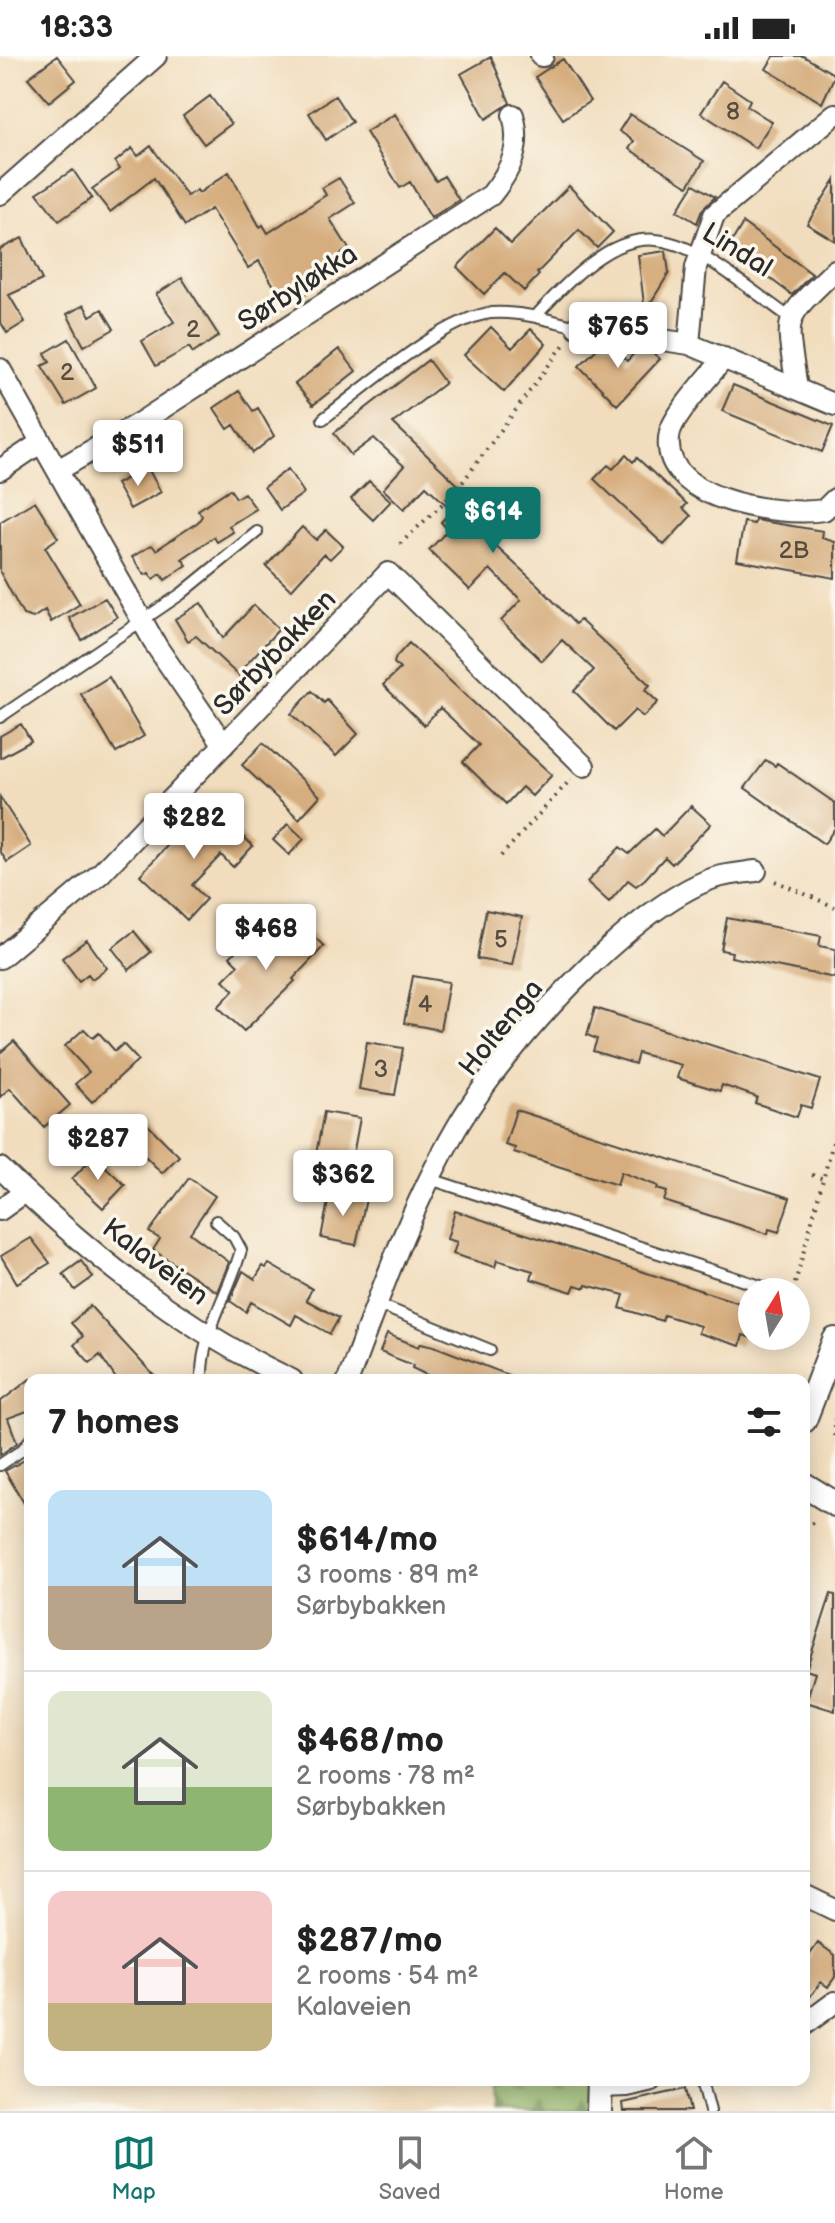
<!DOCTYPE html>
<meta charset="utf-8">
<style>
body{margin:0;font-family:"Balsamiq Sans",sans-serif;background:#f2f2f2;color:#222;height:100vh;display:flex;flex-direction:column;font-size:30px;white-space:nowrap}
*{box-sizing:border-box;margin:0}
p{font-size:26px;color:#767676}
.icon{flex:none;width:44px;height:44px;fill:none;stroke:currentColor;stroke-width:2;stroke-linecap:round;stroke-linejoin:round}
.map{position:relative;flex:1;overflow:hidden}
.panel{position:absolute;left:24px;top:1318px;width:786px;height:712px;display:flex;flex-direction:column;background:#fff;border-radius:16px;box-shadow:0 4px 20px #0003}
.panel>*{flex:none}
.needle{width:52px;rotate:11deg}
.tools{position:absolute;left:738px;top:1222px;display:grid;gap:16px}
.tools a{display:grid;place-items:center;width:72px;height:72px;border-radius:50%;background:#fff;box-shadow:0 4px 20px #0003;font-size:40px}
.price{position:absolute;translate:-50% -68px;padding:0 18px;border-radius:8px;background:#fff;color:#222;font-size:26px;line-height:52px;filter:drop-shadow(0 2px 4px #0008)}
.price::after{content:'';position:absolute;left:50%;top:48px;width:24px;height:18px;margin-left:-12px;background:inherit;clip-path:polygon(0 0,100% 0,50% 100%)}
.price.current{background:#0f766e;color:#fff}
ul{padding:0;list-style:none}
li{display:flex;align-items:center;gap:24px;height:200px;padding:0 24px}
li+li{border-top:2px solid #e0e0e0}
li span{display:grid;place-items:center;flex:none;width:224px;height:160px;border-radius:16px;color:#555}
li>.icon{margin-inline-start:auto}
span .icon{width:96px;height:96px;fill:#fffc;stroke-width:1}
li b{font-size:34px}
h2{display:flex;justify-content:space-between;align-items:center;height:96px;padding:0 24px;font-size:34px}
.status{display:flex;justify-content:space-between;align-items:center;height:56px;padding:0 40px;background:#fff;direction:ltr}
.status svg{height:22px;fill:currentColor}
.tabs{display:flex;justify-content:space-around;align-items:center;height:112px;border-top:2px solid #e0e0e0;background:#fff;font-size:22px;color:#767676}
.tabs a{display:grid;justify-items:center;gap:4px}
.tabs .current{color:#0f766e}
.map>svg:first-child{display:block}
</style>
<div class="status"><b>18:33</b><svg viewBox="0 0 49 12"><path d="M0 12V9h3v3zM5 12V6h3v6zM10 12V3h3v9zM15 12V0h3v12zM26 1h20v11H26zM47 4h2v5h-2z"/></svg></div>
<div class="map">
<svg width="835" height="2055" viewBox="0 0 835 2055">
<defs>
<pattern id="forest-firs" width="22" height="20" patternUnits="userSpaceOnUse" patternTransform="scale(2)"><rect width="22" height="20" fill="#8fb166"/><path d="M5 1l3.5 6h-7zM16 11l3.5 6h-7z" fill="#759054"/></pattern>
</defs>
<rect width="100%" height="100%" fill="#fbf7ec"/>
<filter id="ink" filterUnits="userSpaceOnUse"><feTurbulence type="fractalNoise" baseFrequency=".0125" numOctaves="2"/><feDisplacementMap in="SourceGraphic" scale="16" xChannelSelector="R" yChannelSelector="G"/><feConvolveMatrix kernelMatrix="1 2 1 2 8 2 1 2 1" color-interpolation-filters="sRGB"/></filter>
<filter id="wash" filterUnits="userSpaceOnUse"><feTurbulence type="fractalNoise" baseFrequency=".006" numOctaves="4" result="noise"/><feDisplacementMap in="SourceGraphic" scale="32" xChannelSelector="R" yChannelSelector="G"/><feGaussianBlur stdDeviation="1.8" result="paint"/><feColorMatrix in="noise" values="0 0 0 0 0 0 0 0 0 0 0 0 0 0 0 0 0 1.4 0 .05"/><feComposite in="paint" operator="in"/></filter>
<g filter="url(#wash)">
<rect width="100%" height="100%" fill="#f1ddbd"/>
<path fill="url(#forest-firs)" stroke="#5d6e48" stroke-width="2" d="M 491,2024 L 600,2024 L 598,2055 L 492,2055 Z"/>
<g id="blocks">
<path fill="#d6ad7e" d="M 57,0 L 76,24 L 49,46 L 28,22 Z
M 774,0 L 803,0 L 835,19 L 822,47 L 766,13 Z
M 491,1 L 510,47 L 486,63 L 461,18 Z
M 563,3 L 590,45 L 563,63 L 535,21 Z
M 722,25 L 750,44 L 747,50 L 772,66 L 755,92 L 701,57 Z
M 210,40 L 231,68 L 204,88 L 183,60 Z
M 335,40 L 352,66 L 326,84 L 309,57 Z
M 395,58 L 436,125 L 444,120 L 459,144 L 431,162 L 410,126 L 400,132 L 366,76 Z
M 630,58 L 704,105 L 688,130 L 629,93 L 634,85 L 619,75 Z
M 151,90 L 187,140 L 197,134 L 199,137 L 229,116 L 260,171 L 263,169 L 268,177 L 326,139 L 322,132 L 339,122 L 355,147 L 330,163 L 349,193 L 299,224 L 307,237 L 286,250 L 259,205 L 248,212 L 211,153 L 185,170 L 154,122 L 110,156 L 92,133 L 120,113 L 115,106 L 132,92 L 138,100 Z
M 73,114 L 92,142 L 59,165 L 37,137 Z
M 835,124 L 835,185 L 807,168 Z
M 694,128 L 715,141 L 702,154 L 697,167 L 677,155 Z
M 569,130 L 613,176 L 597,192 L 579,174 L 537,217 L 539,219 L 524,235 L 505,217 L 484,238 L 457,211 L 495,172 L 511,188 Z
M 743,167 L 812,218 L 792,239 L 724,188 L 731,187 Z
M 22,182 L 42,224 L 9,239 L 25,266 L 7,277 L 0,265 L 0,193 Z
M 666,195 L 669,217 L 645,256 L 638,199 Z
M 182,222 L 219,280 L 193,297 L 189,291 L 156,310 L 142,285 L 174,266 L 156,238 Z
M 84,249 L 90,260 L 102,253 L 114,273 L 84,290 L 67,258 Z
M 491,271 L 512,292 L 531,273 L 546,288 L 504,336 L 464,299 Z
M 69,283 L 96,332 L 66,349 L 42,310 L 50,306 L 45,297 Z
M 602,288 L 612,289 L 627,305 L 638,293 L 652,296 L 660,303 L 617,349 L 579,310 Z
M 339,293 L 356,315 L 313,349 L 295,328 Z
M 428,304 L 445,327 L 393,367 L 473,443 L 458,456 L 538,529 L 575,568 L 580,564 L 650,629 L 645,634 L 658,646 L 643,661 L 635,654 L 614,675 L 574,635 L 594,614 L 562,584 L 542,605 L 501,565 L 521,544 L 490,513 L 470,534 L 429,494 L 448,474 L 441,466 L 452,454 L 426,430 L 404,453 L 383,433 L 404,410 L 374,382 L 351,399 L 334,377 Z
M 733,329 L 833,370 L 822,396 L 722,355 Z
M 239,335 L 253,355 L 258,352 L 274,380 L 253,397 L 234,369 L 228,373 L 214,352 Z
M 626,399 L 633,406 L 637,402 L 687,448 L 683,452 L 691,460 L 664,489 L 594,423 L 608,409 L 613,413 Z
M 147,411 L 161,436 L 130,453 L 116,428 Z
M 288,413 L 304,437 L 280,454 L 264,431 Z
M 369,425 L 391,445 L 373,464 L 351,443 Z
M 230,433 L 236,442 L 244,437 L 256,453 L 229,470 L 233,476 L 217,486 L 214,481 L 182,503 L 187,509 L 165,524 L 161,518 L 153,523 L 149,517 L 145,519 L 132,501 L 152,489 L 156,494 L 198,466 L 202,460 L 198,454 Z
M 35,445 L 58,482 L 45,491 L 80,548 L 51,566 L 45,554 L 33,562 L 23,559 L 0,516 L 0,466 Z
M 755,464 L 823,475 L 822,482 L 835,486 L 835,522 L 737,504 L 744,466 L 754,468 Z
M 302,471 L 316,484 L 326,474 L 343,490 L 330,503 L 324,498 L 291,534 L 266,510 Z
M 105,542 L 117,561 L 82,584 L 69,562 Z
M 201,547 L 223,582 L 254,549 L 279,573 L 242,613 L 245,617 L 240,621 L 196,580 L 188,585 L 175,563 Z
M 409,587 L 552,719 L 532,740 L 522,731 L 506,748 L 463,706 L 479,689 L 451,662 L 440,652 L 424,669 L 383,629 L 400,613 L 394,607 L 396,601 Z
M 109,621 L 144,680 L 116,697 L 81,638 Z
M 312,635 L 324,647 L 327,644 L 358,678 L 336,700 L 291,658 Z
M 21,668 L 31,685 L 0,702 L 0,680 Z
M 263,687 L 320,740 L 299,763 L 242,709 Z
M 766,704 L 775,710 L 777,707 L 835,747 L 835,772 L 824,788 L 745,732 Z
M 0,741 L 31,790 L 7,806 L 0,795 Z
M 691,750 L 711,768 L 672,808 L 665,801 L 645,823 L 636,830 L 628,824 L 609,846 L 587,826 L 620,791 L 629,798 L 655,773 L 662,780 Z
M 216,755 L 253,790 L 233,811 L 221,799 L 192,829 L 206,843 L 187,864 L 140,819 L 180,776 L 183,779 L 202,759 L 207,764 Z
M 288,768 L 304,783 L 289,799 L 273,784 Z
M 486,854 L 522,861 L 512,909 L 477,903 Z
M 727,862 L 821,880 L 819,890 L 835,893 L 835,922 L 731,901 L 732,896 L 721,894 Z
M 298,866 L 324,890 L 293,923 L 295,925 L 244,975 L 218,951 L 234,934 L 223,924 L 238,909 L 230,901 L 248,881 L 257,889 L 272,873 L 283,883 Z
M 134,875 L 151,896 L 129,914 L 112,892 Z
M 87,884 L 107,912 L 92,923 L 88,918 L 79,925 L 62,902 Z
M 413,920 L 449,926 L 440,974 L 404,967 Z
M 595,952 L 820,1024 L 811,1052 L 801,1049 L 797,1061 L 755,1047 L 757,1041 L 722,1029 L 720,1035 L 677,1022 L 681,1009 L 638,997 L 635,1008 L 593,995 L 597,983 L 587,979 Z
M 84,973 L 93,982 L 99,977 L 115,995 L 123,988 L 138,1004 L 92,1046 L 75,1028 L 89,1016 L 65,990 Z
M 14,985 L 70,1049 L 44,1071 L 10,1032 L 0,1041 L 0,997 Z
M 367,986 L 403,992 L 395,1039 L 359,1033 Z
M 516,1054 L 790,1142 L 779,1176 L 769,1173 L 768,1178 L 664,1145 L 667,1136 L 657,1133 L 658,1130 L 621,1116 L 617,1129 L 514,1096 L 515,1092 L 505,1089 Z
M 324,1056 L 360,1062 L 351,1110 L 315,1103 Z
M 143,1064 L 179,1100 L 162,1117 L 126,1081 Z
M 94,1100 L 125,1129 L 103,1152 L 72,1123 Z
M 189,1122 L 215,1140 L 190,1177 L 229,1206 L 217,1236 L 153,1194 L 160,1183 L 149,1176 Z
M 330,1135 L 366,1143 L 356,1189 L 321,1182 Z
M 455,1155 L 752,1251 L 752,1282 L 743,1279 L 740,1290 L 698,1277 L 700,1270 L 664,1259 L 662,1265 L 620,1252 L 624,1239 L 586,1229 L 585,1232 L 575,1229 L 572,1236 L 531,1223 L 533,1215 L 497,1204 L 495,1211 L 453,1198 L 457,1186 L 447,1183 Z
M 31,1182 L 50,1207 L 17,1227 L 1,1200 Z
M 81,1205 L 93,1221 L 75,1234 L 63,1218 Z
M 269,1208 L 312,1233 L 306,1244 L 339,1262 L 330,1278 L 296,1259 L 291,1269 L 251,1246 L 246,1256 L 230,1245 L 243,1215 L 255,1223 L 263,1210 L 266,1212 Z
M 90,1250 L 158,1324 L 117,1324 L 100,1299 L 90,1307 L 74,1289 L 83,1280 L 71,1267 Z
M 387,1278 L 419,1291 L 421,1287 L 434,1290 L 521,1324 L 437,1324 L 412,1312 L 413,1309 L 380,1296 Z
M 30,1323 L 30,1354 L 8,1362 L 17,1387 L 0,1399 L 0,1346 Z
M 30,1401 L 30,1457 L 5,1415 Z
M 831,1538 L 835,1539 L 835,1655 L 806,1646 L 815,1617 L 806,1614 Z
M 818,1887 L 835,1899 L 835,1921 L 828,1931 L 821,1926 L 804,1949 L 804,1907 Z
M 685,2033 L 690,2055 L 624,2055 L 623,2047 Z"/>
</g>
</g>
<g filter="url(#ink)">
<use href="#blocks" fill-opacity="0" stroke="#494641" stroke-width="2"/>
<g fill="none" stroke-linecap="round" stroke-linejoin="round">
<defs>
<path id="service" d="M 536,260 C 643,139 676,179 789,261
M 323,363 C 362,334 445,261 491,257 C 520,255 549,264 577,271
M 0,661 L 181,538 L 257,476
M 430,1123 L 776,1235
M 377,1248 L 490,1294
M 202,1324 C 200,1278 229,1238 241,1194 L 234,1181 L 216,1165
M 0,1409 L 22,1394 L 30,1384
M 702,2024 L 710,2055"/>
<path id="minor" d="M 541,0 L 543,0
M 0,138 L 156,0
M 577,271 L 689,288 L 835,349
M 689,288 L 696,211 L 714,159 L 835,58
M 724,302 C 711,319 674,358 670,376 C 655,444 779,461 824,454 L 835,443
M 0,313 L 157,591 L 224,689
M 797,332 C 786,257 780,267 835,214
M 0,414 L 40,387
M 58,414 L 141,366 L 491,139 C 511,114 522,91 513,59
M 0,902 L 101,817 L 388,517 L 584,710
M 0,1112 C 91,1199 178,1270 292,1324
M 0,1154 L 25,1136
M 348,1324 C 380,1239 410,1152 456,1073 C 500,997 629,851 714,822 C 727,818 742,817 756,815
M 804,1839 L 835,1854
M 804,1969 L 835,1946
M 600,2031 L 627,2030 L 652,2024"/>
<path id="tertiary" d="M 804,1364 L 835,1284
M 804,1429 L 835,1448
M 599,2055 L 600,2024"/>
</defs>
<use href="#service" stroke="#494641" stroke-width="14"/>
<use href="#minor" stroke="#494641" stroke-width="24"/>
<use href="#tertiary" stroke="#494641" stroke-width="28"/>
<path stroke="#494641" stroke-width="4" stroke-dasharray="2 6" stroke-linecap="butt" d="M 400,488 L 456,435 L 566,286
M 501,800 L 571,723
M 775,825 L 835,851
M 812,1119 L 824,1123
M 793,1235 L 835,1079
M 835,1362 L 835,1384
M 804,1471 L 816,1465"/>
<use href="#service" stroke="#fff" stroke-width="10"/>
<use href="#minor" stroke="#fff" stroke-width="20"/>
<use href="#tertiary" stroke="#fff" stroke-width="24"/>
</g>
</g>
<g text-anchor="middle" stroke-width="7" stroke-linejoin="round" paint-order="stroke">
<g font-size="24" fill="#564c40">
<text x="733" y="63">8</text>
<text x="193" y="281">2</text>
<text x="67" y="324">2</text>
<text x="794" y="502">2B</text>
<text x="501" y="891">5</text>
<text x="425" y="956">4</text>
<text x="381" y="1021">3</text>
</g>
<g font-size="28" fill="#2b2b2b" stroke="#fbf7ec">
<text transform="translate(738 193) rotate(32)" y="10">Lindal</text>
<text transform="translate(297 231) rotate(-33)" y="10">Sørbyløkka</text>
<text transform="translate(274 596) rotate(-46)" y="10">Sørbybakken</text>
<text transform="translate(500 971) rotate(-51)" y="10">Holtenga</text>
<text transform="translate(156 1205) rotate(37)" y="10">Kalaveien</text>
</g>
</g>
</svg>
<div class="tools">
<a><svg class="needle" viewBox="-14 -14 28 28"><path d="M0-13l5 13h-10z" fill="#e53935"/><path d="M0 13l5-13h-10z" fill="#767676"/></svg></a>
</div>
<b class="price" style="left:618px;top:314px">$765</b>
<b class="price" style="left:138px;top:432px">$511</b>
<b class="price current" style="left:493px;top:499px">$614</b>
<b class="price" style="left:194px;top:805px">$282</b>
<b class="price" style="left:266px;top:916px">$468</b>
<b class="price" style="left:98px;top:1126px">$287</b>
<b class="price" style="left:343px;top:1162px">$362</b>
<section class="panel">
<h2>7 homes<svg class="icon" aria-label="filters" viewBox="0 0 24 24"><path d="M4 7h16M4 17h16"/><circle cx="9" cy="7" r="2"/><circle cx="15" cy="17" r="2"/></svg></h2>
<ul>
<li><span style="background:linear-gradient(#bfe0f5 60%,#b9a48a 0)"><svg class="icon" aria-label="home" viewBox="0 0 24 24"><path d="M3 11l9-7 9 7M6 9v11h12V9"/></svg></span><div><b>$614/mo</b><p>3 rooms · 89 m²</p><p>Sørbybakken</p></div></li>
<li><span style="background:linear-gradient(#dfe7d0 60%,#8fb573 0)"><svg class="icon" aria-label="home" viewBox="0 0 24 24"><path d="M3 11l9-7 9 7M6 9v11h12V9"/></svg></span><div><b>$468/mo</b><p>2 rooms · 78 m²</p><p>Sørbybakken</p></div></li>
<li><span style="background:linear-gradient(#f6c9c9 70%,#c2b280 0)"><svg class="icon" aria-label="home" viewBox="0 0 24 24"><path d="M3 11l9-7 9 7M6 9v11h12V9"/></svg></span><div><b>$287/mo</b><p>2 rooms · 54 m²</p><p>Kalaveien</p></div></li>
</ul>
</section>
</div>
<nav class="tabs">
<a class="current"><svg class="icon" aria-label="map" viewBox="0 0 24 24"><path d="M3 6l6-2 6 2 6-2v14l-6 2-6-2-6 2zM9 4v14M15 6v14"/></svg>Map</a>
<a><svg class="icon" aria-label="saved" viewBox="0 0 24 24"><path d="M7 4h10v16l-5-4-5 4z"/></svg>Saved</a>
<a><svg class="icon" aria-label="home" viewBox="0 0 24 24"><path d="M3 11l9-7 9 7M6 9v11h12V9"/></svg>Home</a>
</nav>
